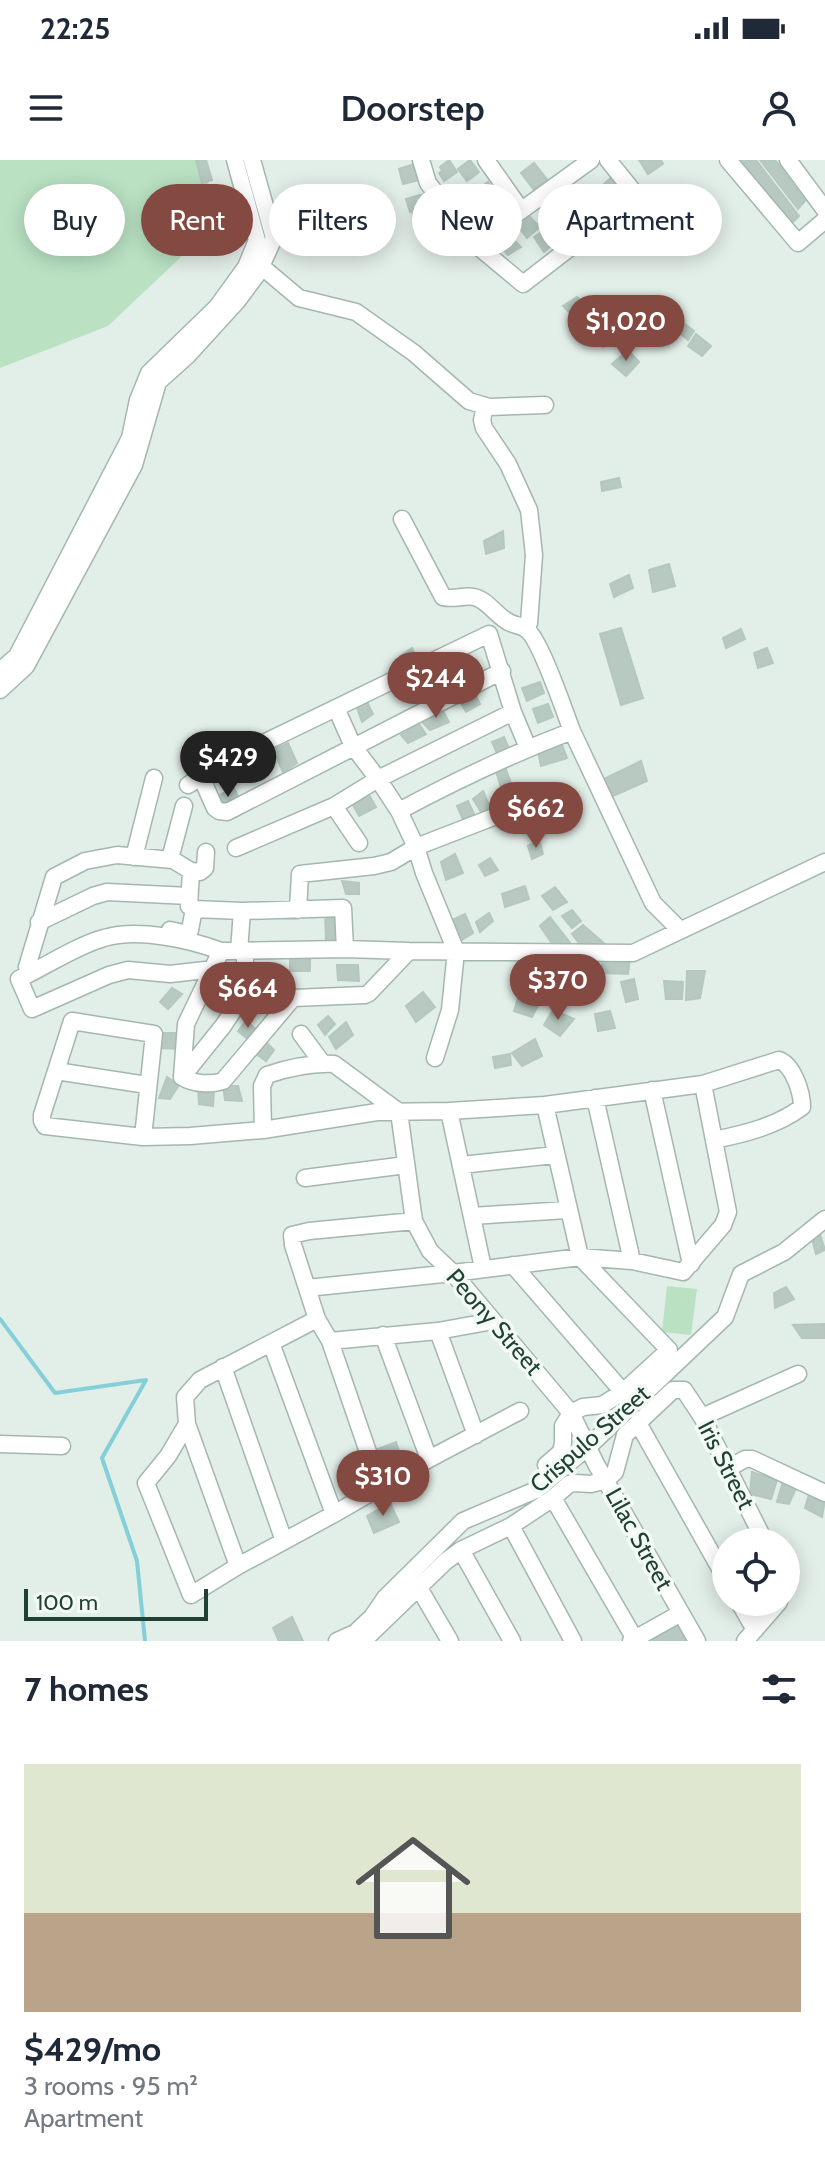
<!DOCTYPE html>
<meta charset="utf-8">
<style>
body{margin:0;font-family:Cabin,sans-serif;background:#f2f2f3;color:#1f2937;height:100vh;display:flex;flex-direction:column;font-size:30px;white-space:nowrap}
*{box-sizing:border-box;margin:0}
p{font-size:26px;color:#747a83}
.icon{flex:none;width:44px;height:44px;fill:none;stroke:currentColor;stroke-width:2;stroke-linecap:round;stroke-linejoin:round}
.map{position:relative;height:1481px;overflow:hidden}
.sheet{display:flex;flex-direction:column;background:#fff;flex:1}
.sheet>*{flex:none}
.guide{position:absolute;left:24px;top:24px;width:778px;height:72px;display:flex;gap:16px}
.fabs{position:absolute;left:712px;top:1368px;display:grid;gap:16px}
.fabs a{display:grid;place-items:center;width:88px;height:88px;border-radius:50%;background:#fff;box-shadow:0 4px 20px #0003;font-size:40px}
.scale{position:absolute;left:24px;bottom:20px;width:184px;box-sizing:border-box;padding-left:8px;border:4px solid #204136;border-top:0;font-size:22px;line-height:28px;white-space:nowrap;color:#204136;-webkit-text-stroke:6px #f3faf6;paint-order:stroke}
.price{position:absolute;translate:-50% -68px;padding:0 18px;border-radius:28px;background:#844a42;color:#fff;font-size:26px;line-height:52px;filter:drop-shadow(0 2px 4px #0008)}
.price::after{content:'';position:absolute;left:50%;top:48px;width:24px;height:18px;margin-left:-12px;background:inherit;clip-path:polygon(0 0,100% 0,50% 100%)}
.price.on{background:#222;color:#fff}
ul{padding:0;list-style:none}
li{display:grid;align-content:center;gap:16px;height:424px;padding:0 24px}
li span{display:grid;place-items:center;height:248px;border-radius:0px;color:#555}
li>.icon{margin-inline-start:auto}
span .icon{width:144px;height:144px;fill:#fffc;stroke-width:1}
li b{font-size:34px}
h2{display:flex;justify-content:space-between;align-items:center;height:96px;padding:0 24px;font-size:34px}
.chip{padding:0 28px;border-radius:36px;background:#fff;box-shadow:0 4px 20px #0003;font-size:28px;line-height:72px}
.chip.on{background:#844a42;color:#fff}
.status{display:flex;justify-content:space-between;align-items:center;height:56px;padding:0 40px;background:#fff;direction:ltr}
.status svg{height:22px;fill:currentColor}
header{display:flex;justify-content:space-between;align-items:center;height:104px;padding:0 24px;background:#fff;font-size:36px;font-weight:600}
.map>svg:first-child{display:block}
</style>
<div class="status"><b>22:25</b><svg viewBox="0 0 49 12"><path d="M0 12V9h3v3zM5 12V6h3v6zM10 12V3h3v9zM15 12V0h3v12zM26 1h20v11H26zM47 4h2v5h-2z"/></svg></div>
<header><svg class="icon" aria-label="menu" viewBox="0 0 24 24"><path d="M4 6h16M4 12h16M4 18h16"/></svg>Doorstep<svg class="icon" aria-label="person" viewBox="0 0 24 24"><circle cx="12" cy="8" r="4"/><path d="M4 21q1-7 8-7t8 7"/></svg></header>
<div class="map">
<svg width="825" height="1481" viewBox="0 0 825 1481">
<rect width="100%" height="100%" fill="#e2eee8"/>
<path fill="#b9e1c2" d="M 0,0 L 201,0 L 220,60 L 108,166 L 0,208 Z
M 667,1126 L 697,1129 L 691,1175 L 662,1172 Z"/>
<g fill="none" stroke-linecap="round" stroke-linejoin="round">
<path stroke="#85cfd8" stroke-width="4" d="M 0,1159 L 55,1233 L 146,1220 L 102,1298 L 137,1401 L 145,1481"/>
</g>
<path fill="#b7c9c1" stroke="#b4c8bf" stroke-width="2" d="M 196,0 L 206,0 L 212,20 L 202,23 Z
M 449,0 L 457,12 L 444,21 L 439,13 L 442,11 L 440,7 Z
M 470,0 L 479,12 L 467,21 L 458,9 Z
M 639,0 L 661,0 L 663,4 L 648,14 Z
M 732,0 L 756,0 L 799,56 L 788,67 Z
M 760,0 L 775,0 L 805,41 L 798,49 Z
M 534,3 L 547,19 L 534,30 L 521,13 Z
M 414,4 L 419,20 L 403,24 L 399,9 Z
M 616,13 L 624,24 L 610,37 L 603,25 Z
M 488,22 L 496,33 L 483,43 L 474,32 Z
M 468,25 L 481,43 L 467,53 L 453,35 Z
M 596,28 L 604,39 L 588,52 L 580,42 Z
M 424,34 L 428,46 L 410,52 L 406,39 Z
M 428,47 L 432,60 L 415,64 L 412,51 Z
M 566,51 L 574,65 L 565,71 L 555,60 Z
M 529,56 L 540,67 L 527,78 L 519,67 Z
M 551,66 L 559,79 L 544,92 L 534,77 Z
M 510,76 L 521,87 L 508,95 L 499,85 Z
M 577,137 L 618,178 L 603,187 L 563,146 Z
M 677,158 L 694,171 L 688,180 L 672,167 Z
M 696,174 L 711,186 L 702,196 L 688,186 Z
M 628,190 L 639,202 L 626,216 L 612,204 Z
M 619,318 L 621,327 L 602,331 L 601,322 Z
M 503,371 L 504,388 L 486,394 L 484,381 Z
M 669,404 L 675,426 L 653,432 L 649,410 Z
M 629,415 L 633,428 L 614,437 L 610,424 Z
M 621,468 L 643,538 L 621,545 L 600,474 Z
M 741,469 L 745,479 L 726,488 L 723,478 Z
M 412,488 L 419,503 L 406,509 L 400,496 Z
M 466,488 L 472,506 L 461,511 L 455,495 Z
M 767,488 L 773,503 L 758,508 L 754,493 Z
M 540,522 L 544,533 L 527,541 L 522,528 Z
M 475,534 L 480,544 L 466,552 L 460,542 Z
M 364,536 L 373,554 L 362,562 L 356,545 Z
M 548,544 L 553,557 L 538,563 L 533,549 Z
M 442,549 L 449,562 L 430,570 L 421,561 Z
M 419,564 L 426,574 L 408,583 L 401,575 Z
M 504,577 L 511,593 L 499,598 L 492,582 Z
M 561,582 L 567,598 L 541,606 L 538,591 Z
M 288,583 L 297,603 L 283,612 L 273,590 Z
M 244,601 L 248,605 L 256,603 L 260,612 L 246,619 L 239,607 Z
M 641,601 L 647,621 L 613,636 L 604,619 Z
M 505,607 L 511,623 L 501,627 L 496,612 Z
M 234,628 L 241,642 L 224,651 L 215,637 Z
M 483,631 L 491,650 L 483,655 L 473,639 Z
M 369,635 L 376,647 L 359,656 L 353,645 Z
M 468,641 L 475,656 L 465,664 L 457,646 Z
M 528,656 L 541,670 L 531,678 L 521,665 Z
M 539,680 L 543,694 L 532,699 L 528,686 Z
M 455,694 L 463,713 L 446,720 L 441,702 Z
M 490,698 L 498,710 L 485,716 L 479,705 Z
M 342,721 L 359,723 L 359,734 L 346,734 Z
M 525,726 L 529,739 L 505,747 L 502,734 Z
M 555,727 L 567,742 L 553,750 L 542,736 Z
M 572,750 L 581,761 L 572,768 L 562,756 Z
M 489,753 L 493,761 L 480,772 L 476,762 Z
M 325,754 L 338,754 L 339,782 L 326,782 Z
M 465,754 L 473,773 L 460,781 L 452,760 Z
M 550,757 L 571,784 L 553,785 L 540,766 Z
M 583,765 L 606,785 L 579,783 L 572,774 Z
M 290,798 L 310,798 L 310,811 L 290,811 Z
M 630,798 L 628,814 L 602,813 L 602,799 Z
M 580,799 L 580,815 L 564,813 L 565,801 Z
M 534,800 L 553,800 L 554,815 L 535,814 Z
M 337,805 L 358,805 L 359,821 L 338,820 Z
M 687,811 L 705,811 L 700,838 L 686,840 Z
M 264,812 L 275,812 L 275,830 L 265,830 Z
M 634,819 L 638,839 L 626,842 L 621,822 Z
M 664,821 L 683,822 L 682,839 L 666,839 Z
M 568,827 L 581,829 L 581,843 L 569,841 Z
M 172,828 L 182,834 L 168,849 L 160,842 Z
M 423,832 L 435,847 L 416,862 L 406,846 Z
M 520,832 L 540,842 L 532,857 L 514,851 Z
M 553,850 L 574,859 L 560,876 L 544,865 Z
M 610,851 L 615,868 L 598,871 L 595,854 Z
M 328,856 L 335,864 L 325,875 L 318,865 Z
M 246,861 L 257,870 L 249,880 L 238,871 Z
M 346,862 L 353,875 L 336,889 L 329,877 Z
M 162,873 L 179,873 L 179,889 L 161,888 Z
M 535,879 L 542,896 L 522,906 L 512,893 Z
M 264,880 L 274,890 L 266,901 L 256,894 L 261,890 L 257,886 Z
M 510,894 L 511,905 L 495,908 L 493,897 Z
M 167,917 L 179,925 L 170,939 L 159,938 Z
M 223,926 L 238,926 L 242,941 L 225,940 Z
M 198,929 L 214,931 L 213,946 L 199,944 Z
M 820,1074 L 825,1090 L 816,1094 L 812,1079 Z
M 786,1127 L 794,1139 L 775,1148 L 774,1133 Z
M 825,1164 L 825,1178 L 802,1178 L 793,1165 Z
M 396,1282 L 404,1307 L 391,1313 L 378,1289 Z
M 752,1312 L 777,1320 L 771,1339 L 750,1334 Z
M 783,1321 L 797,1326 L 789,1344 L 777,1342 Z
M 810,1331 L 825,1340 L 822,1357 L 805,1348 Z
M 390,1343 L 399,1362 L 374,1373 L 367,1356 Z
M 292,1457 L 303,1481 L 279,1481 L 273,1468 Z
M 679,1465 L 687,1481 L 653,1481 L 652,1479 Z"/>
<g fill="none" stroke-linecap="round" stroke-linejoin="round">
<defs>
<path id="minor" d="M 421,0 L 428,23 L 475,84 L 523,124 L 637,36 L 608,0
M 486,0 L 521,50
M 728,0 L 798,83 L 825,60
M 788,0 L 825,50
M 475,84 L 591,0
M 261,106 L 299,138 L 356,152 L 414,193 L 469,241 L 489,247
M 402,359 L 443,437 C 454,440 463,435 474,437 C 485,439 495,453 504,459 C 512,466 519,464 526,469 C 540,478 565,553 572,571
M 526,468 L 529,463 L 534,395 L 529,350 L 508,304 L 484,268 L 482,260 L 484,251 L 489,247 L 545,245
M 0,511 L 17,496 L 130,278 L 138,240 L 149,213 L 217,147 L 246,107 L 257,80 L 235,0
M 0,530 L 26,506 L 134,305 L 158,222 L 187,196 L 238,140 L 258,113 L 274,78 L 252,0
M 336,548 L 353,586 L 378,619 L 399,651 L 416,687 L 424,713 L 456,791 L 450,850 L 435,898
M 201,617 L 215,648 L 219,651 L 227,652 L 502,511
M 188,625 L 224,602 L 489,474 L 513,552 L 528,588
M 334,646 L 359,683
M 399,651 C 455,621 512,594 572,571 L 653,743 L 680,770
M 236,688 L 334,646 L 378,619 L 513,552
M 134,697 L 154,618
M 170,699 L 184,646
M 191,711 L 189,746 L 194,749 L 242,751 L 343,748 L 345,789
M 298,750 L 300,714 L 374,706 L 391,702 L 416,687 L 535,641
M 39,762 L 93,736 L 107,732 L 189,736
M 170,770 L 183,773 L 190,770 L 194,749
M 239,791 L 242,751
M 409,791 L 369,833 L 365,835 L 293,838 L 223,921 C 211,925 193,924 182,917 L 186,864 L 221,791 L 345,789 L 409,791 L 633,793 L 825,702
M 27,807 L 54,717 L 85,701 L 117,695 L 173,700 L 191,711 L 200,712 L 205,708 L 206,692
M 214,809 L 170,814 L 128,810 L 109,815 L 32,849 L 19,819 C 44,807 78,785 104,778 C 138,768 188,779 221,791
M 301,874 L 323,904
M 56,911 L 147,925
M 182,917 L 223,866 L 245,833 L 245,790
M 652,930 L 691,1104
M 595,938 L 632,1101
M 449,951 L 483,1108
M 399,952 L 414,1061 L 430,1091 L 453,1113 L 571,1253 L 583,1247 L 602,1245 L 623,1232 L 669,1190 L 580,1097 L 545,945
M 263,970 L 262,926 L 267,915 C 288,908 312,903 334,904 L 399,952
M 143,977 L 154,874 L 72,861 L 42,955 L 42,961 L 45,966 L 143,977 L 190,976 L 263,970 L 377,952 L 449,951 L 545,945 L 703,924 L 779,900 C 793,905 802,932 802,947 C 777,966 744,974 714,980
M 461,1005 L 555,995
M 305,1018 L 406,1005
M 472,1056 L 567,1050
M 513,1105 L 623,1232
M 307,1128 L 453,1113 L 580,1097 L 632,1101 L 683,1112 L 723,1065 L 728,1052 L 703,924
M 317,1159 L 200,1220 L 185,1237 L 187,1264 L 168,1296 L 146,1323 L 191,1435 L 238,1406 L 334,1354 L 429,1299 L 520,1251
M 438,1171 L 476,1275
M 383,1175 L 429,1299
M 330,1181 L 438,1171 L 493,1161
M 271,1183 L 334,1354
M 223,1207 L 284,1381
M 702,1257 L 798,1214
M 638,1263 L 726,1419
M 187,1264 L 238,1406
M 0,1284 L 62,1286
M 546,1305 L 561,1292 L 563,1283 L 563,1266 L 571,1253 L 596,1304 L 697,1481
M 729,1308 L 745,1299 L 752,1299 L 825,1333
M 380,1327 L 330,1181 L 317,1159 L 293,1085 L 292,1075 L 309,1071 L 414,1061
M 553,1338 L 636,1481
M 511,1366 L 573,1481
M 461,1390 L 512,1481
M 419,1428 L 450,1481
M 739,1442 L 755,1470
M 337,1481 L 355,1473 L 372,1457 L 385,1438 L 463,1361 L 536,1330 L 588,1287 L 725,1157 L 741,1114 L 784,1092 L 825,1059
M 363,1481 L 446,1401 L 461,1390 L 511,1366 L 553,1338 L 569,1324 L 575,1323 L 591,1324 L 606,1320 L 615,1312 L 625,1275 L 673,1230 L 684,1230 L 702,1257 L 765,1382
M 631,1481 L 681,1453
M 745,1481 L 779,1442"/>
</defs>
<use href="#minor" stroke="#a4b7af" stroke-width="19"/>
<use href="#minor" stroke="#fff" stroke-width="16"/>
</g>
<g text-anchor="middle" stroke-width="7" stroke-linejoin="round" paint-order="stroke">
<g font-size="24" fill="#204136" stroke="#f3faf6">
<text transform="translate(494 1162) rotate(49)" y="8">Peony Street</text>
<text transform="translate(590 1279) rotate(-41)" y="8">Crispulo Street</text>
<text transform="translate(726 1305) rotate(63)" y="8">Iris Street</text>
<text transform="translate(639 1379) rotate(61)" y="8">Lilac Street</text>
</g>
</g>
</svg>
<div class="fabs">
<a><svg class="icon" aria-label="locate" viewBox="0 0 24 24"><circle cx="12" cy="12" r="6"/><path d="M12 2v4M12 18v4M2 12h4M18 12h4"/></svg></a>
</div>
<div class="scale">100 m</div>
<b class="price" style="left:626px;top:203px">$1,020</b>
<b class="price" style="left:436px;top:560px">$244</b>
<b class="price on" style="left:228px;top:639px">$429</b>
<b class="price" style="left:536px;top:690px">$662</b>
<b class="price" style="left:558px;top:862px">$370</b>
<b class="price" style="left:248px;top:870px">$664</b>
<b class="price" style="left:383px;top:1358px">$310</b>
<div class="guide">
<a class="chip">Buy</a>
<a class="chip on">Rent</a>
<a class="chip">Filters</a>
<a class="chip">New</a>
<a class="chip">Apartment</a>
</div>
</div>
<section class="sheet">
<h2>7 homes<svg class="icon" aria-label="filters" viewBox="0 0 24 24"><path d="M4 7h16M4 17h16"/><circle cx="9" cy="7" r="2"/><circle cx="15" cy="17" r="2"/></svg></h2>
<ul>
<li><span style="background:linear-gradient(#dfe7d0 60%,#b9a48a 0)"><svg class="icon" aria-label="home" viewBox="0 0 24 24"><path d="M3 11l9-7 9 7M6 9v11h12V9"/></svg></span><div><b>$429/mo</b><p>3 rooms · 95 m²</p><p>Apartment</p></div></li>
</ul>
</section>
